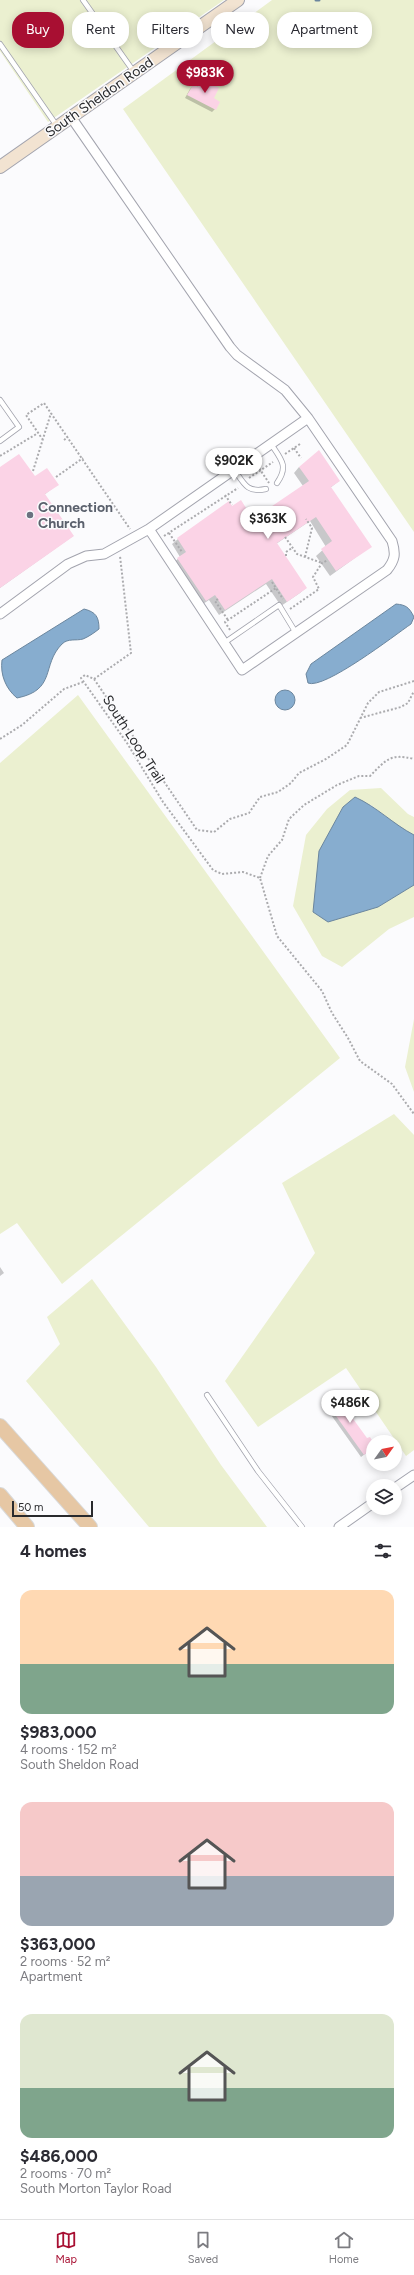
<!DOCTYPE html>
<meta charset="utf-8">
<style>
body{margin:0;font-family:Figtree,sans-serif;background:#f2f2f3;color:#2b2b33;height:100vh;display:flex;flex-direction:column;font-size:15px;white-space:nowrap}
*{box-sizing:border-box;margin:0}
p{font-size:13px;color:#7c7c81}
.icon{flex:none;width:22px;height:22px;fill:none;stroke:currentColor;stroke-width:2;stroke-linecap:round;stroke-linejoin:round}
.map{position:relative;height:1527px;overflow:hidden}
.drawer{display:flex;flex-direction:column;background:#fff;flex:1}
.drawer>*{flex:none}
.guide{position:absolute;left:12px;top:12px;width:390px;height:36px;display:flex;gap:8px}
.needle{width:26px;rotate:57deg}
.tools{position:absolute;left:366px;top:1435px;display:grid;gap:8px}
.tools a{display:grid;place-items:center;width:36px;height:36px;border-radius:50%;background:#fff;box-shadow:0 2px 10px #0003;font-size:20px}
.scale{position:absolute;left:12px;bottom:10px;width:81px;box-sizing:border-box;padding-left:4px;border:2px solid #292a2d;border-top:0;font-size:11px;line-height:14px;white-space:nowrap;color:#292a2d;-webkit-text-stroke:3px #fbfbfd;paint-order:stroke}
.price{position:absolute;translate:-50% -34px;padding:0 9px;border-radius:14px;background:#fff;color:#222;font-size:13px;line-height:26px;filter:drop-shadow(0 1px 2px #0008)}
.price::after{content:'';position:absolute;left:50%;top:24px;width:12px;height:9px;margin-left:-6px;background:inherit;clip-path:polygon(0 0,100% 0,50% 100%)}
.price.selected{background:#a80f32;color:#fff}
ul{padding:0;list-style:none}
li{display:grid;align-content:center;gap:8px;height:212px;padding:0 20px}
li span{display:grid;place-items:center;height:124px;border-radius:12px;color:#555}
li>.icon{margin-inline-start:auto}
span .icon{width:72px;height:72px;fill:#fffc;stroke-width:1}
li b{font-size:17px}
h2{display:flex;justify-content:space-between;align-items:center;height:48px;padding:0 20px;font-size:17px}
.pill{padding:0 14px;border-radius:16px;background:#fff;box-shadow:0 2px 10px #0003;font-size:14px;line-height:36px}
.pill.selected{background:#a80f32;color:#fff}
.dock{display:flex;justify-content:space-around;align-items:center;height:56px;border-top:1px solid #e1e1e2;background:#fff;font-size:11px;color:#7c7c81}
.dock a{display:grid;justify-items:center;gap:2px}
.dock .selected{color:#a80f32}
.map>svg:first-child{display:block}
</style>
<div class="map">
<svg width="414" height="1527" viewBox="0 0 414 1527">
<rect width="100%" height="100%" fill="#fbfbfd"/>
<path fill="#ebf0d0" d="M 0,0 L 224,0 L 48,122 L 0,51 Z
M 272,0 L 414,0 L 414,532 L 123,109 Z
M 78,695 L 340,1058 L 62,1284 L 17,1223 L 0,1234 L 0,763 Z
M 381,788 L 408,814 L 414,817 L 414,835 L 400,828 L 371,805 L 343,807 L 336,821 L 378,907 L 414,885 L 414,917 L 389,929 L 342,967 L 322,956 L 293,906 L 306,835 L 327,809 L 350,790 Z
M 414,1019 L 414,1092 L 405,1067 Z
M 394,1114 L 414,1135 L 414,1450 L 406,1456 L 346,1368 L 258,1427 L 225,1381 L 315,1253 L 282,1183 Z
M 92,1279 L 156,1367 L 221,1465 L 267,1527 L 149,1527 L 26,1381 L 60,1344 L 47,1317 Z"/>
<path fill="#87adcf" stroke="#6b869e" d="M 396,604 C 406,605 409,607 414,617 L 411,624 C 395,635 324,690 308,683 L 306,674 L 311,664 Z
M 84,609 C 96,612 99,617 99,629 C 94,633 88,637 83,639 C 76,641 68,638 62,644 C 41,665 57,690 17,698 C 6,689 0,675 2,660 Z
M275 700a10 10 0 1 1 20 0a10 10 0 1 1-20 0Z
M 355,797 C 377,807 393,824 414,835 L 414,885 L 378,907 L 328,922 L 313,912 L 319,851 L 343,807 Z"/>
<path fill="#0003" d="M 202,80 L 212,98 L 215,109 L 212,112 L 185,98 L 190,89 L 193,86 L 196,88 Z
M 299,467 L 339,481 L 330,488 L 370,547 L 330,576 L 316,556 L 326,547 L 310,521 L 276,544 L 306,588 L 300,593 L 281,606 L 266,584 L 219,615 L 209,600 L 200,606 L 172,564 L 180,557 L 172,544 L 178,539 L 232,508 L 253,520 L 303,486 L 294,473 Z
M 0,468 L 57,485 L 44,495 L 73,536 L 0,588 Z
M 0,1267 L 4,1273 L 0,1276 Z
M 338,1394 L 342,1405 L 367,1440 L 373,1443 L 373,1448 L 361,1457 L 324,1405 Z"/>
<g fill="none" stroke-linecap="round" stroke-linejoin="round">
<path stroke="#6b869e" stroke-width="3" d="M 316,0 L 319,0"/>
</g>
<path fill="#fbd3e6" d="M 202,79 L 219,88 L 214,98 L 220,102 L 216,110 L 187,95 L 193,85 L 197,87 Z
M 319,450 L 340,481 L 331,487 L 372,547 L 336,571 L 321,549 L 332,541 L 316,517 L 277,543 L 307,588 L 287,602 L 272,579 L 225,610 L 215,595 L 206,601 L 177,558 L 186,552 L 177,538 L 229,501 L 232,506 L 241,500 L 253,519 L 309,481 L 299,467 Z
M 19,454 L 35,476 L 47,468 L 59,485 L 45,494 L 74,536 L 0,588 L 0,467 Z
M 338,1393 L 345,1403 L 343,1405 L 367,1438 L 370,1437 L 373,1442 L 373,1448 L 364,1455 L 326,1402 Z"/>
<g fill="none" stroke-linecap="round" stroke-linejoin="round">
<defs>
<path id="lane" d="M 83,0 L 134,72
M 0,44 L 57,126
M 0,400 L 19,427 L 0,441
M 271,444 C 281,459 289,466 277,483
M 234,469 C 244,484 247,493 266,489
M 224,643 L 279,605 L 296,633
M 207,1395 L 258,1471 L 302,1527"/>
<path id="street" d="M 149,529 L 308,418
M 0,614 L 68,564 L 86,556 L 104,554 L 149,529 L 242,670 L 387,570 C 395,560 396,554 392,541 L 308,418 L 285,390 L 237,355 L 230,347 L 71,117
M 395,1488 L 414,1475
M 339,1527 L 373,1503"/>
<path id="secondary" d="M 0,167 L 238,0"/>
<path id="primary" d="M 0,1426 L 90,1527
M 0,1495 L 27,1527"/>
</defs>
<use href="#lane" stroke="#a3a4ae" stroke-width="6"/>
<use href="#street" stroke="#a3a4ae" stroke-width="11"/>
<use href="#secondary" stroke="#a3a4ae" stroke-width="14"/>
<use href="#primary" stroke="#d8d9d9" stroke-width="16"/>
<path stroke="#ababae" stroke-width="2" stroke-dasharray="2 2" stroke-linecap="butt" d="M 43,440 L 26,415 L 44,403 L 130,529
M 64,440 L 68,437
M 294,448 L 301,458
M 285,454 L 300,444
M 0,456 L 38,433
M 257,465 L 269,483
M 33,471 L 51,413
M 56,477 L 83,458
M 249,478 L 273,462
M 225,495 L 232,505
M 169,533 L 182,552
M 164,536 L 238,488
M 285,537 L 297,554 L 322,563
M 286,556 L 286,552 L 292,548
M 305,557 L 312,528 L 306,519
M 272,582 L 283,599
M 218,599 L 215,601 L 228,620
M 290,609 L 319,589 L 313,577 L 322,563 L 328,560
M 230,630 L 225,622 L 276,588
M 94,679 L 131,653 L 120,556
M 414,681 L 379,692 L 368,703 L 347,745 L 326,759 L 299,773 L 291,783 L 278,792 L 260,797 L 249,813 L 230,819 L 214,832 L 197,830 L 94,679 L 85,675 L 81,678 L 127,743 L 163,802 L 213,870 L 222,874 L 243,872 L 260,878 L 277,936 L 322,991 L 332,1013 L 348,1038 L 360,1061 L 392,1084 L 414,1114
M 360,718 L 401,707 L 408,703 L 414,691
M 0,739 L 22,725 L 64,689 L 83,682
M 260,878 L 268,856 L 282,840 L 289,819 L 304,805 L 337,785 L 359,776 L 370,776 C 386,760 390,753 414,759"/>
<use href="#lane" stroke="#fff" stroke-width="4.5"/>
<use href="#street" stroke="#fff" stroke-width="9"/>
<use href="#secondary" stroke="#f2e3d1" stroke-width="12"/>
<use href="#primary" stroke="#e6c7a4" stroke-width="14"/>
</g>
<circle fill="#6b7280" stroke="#fbfbfd" stroke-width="1.5" cx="30" cy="515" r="4"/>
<g text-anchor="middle" stroke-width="3" stroke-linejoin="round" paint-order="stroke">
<g font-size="14" fill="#292a2d" stroke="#fbfbfd">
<text transform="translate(99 97) rotate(-35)" y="5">South Sheldon Road</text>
<text transform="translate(134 739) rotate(57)" y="5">South Loop Trail</text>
</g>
<g font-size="14" font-weight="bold" fill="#5b616d" stroke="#fbfbfd" text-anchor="start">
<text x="38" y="512">Connection<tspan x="38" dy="16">Church</tspan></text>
</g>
</g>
</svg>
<div class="tools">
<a><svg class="needle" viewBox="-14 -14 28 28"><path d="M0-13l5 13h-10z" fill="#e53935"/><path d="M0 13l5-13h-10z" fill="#7c7c81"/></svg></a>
<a><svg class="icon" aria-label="layers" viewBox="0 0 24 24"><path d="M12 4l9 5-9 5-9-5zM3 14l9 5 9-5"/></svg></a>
</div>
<div class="scale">50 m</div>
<b class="price selected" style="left:205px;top:94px">$983K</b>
<b class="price" style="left:234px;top:482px">$902K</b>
<b class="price" style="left:268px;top:540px">$363K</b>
<b class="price" style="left:350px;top:1424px">$486K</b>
<div class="guide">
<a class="pill selected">Buy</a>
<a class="pill">Rent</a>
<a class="pill">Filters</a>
<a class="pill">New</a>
<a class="pill">Apartment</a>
</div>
</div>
<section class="drawer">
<h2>4 homes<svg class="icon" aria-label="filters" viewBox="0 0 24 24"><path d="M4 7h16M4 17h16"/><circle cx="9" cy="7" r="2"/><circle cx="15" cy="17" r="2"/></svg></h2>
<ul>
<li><span style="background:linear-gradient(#ffd9b3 60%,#7fa58c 0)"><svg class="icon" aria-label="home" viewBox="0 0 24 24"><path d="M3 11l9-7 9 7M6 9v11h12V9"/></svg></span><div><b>$983,000</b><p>4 rooms · 152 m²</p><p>South Sheldon Road</p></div></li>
<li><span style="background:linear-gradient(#f6c9c9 60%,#9aa5b1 0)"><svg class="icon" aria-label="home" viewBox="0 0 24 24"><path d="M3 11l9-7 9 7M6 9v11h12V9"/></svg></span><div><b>$363,000</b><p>2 rooms · 52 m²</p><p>Apartment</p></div></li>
<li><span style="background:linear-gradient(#dfe7d0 60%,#7fa58c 0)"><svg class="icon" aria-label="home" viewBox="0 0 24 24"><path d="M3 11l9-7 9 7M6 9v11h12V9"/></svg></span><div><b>$486,000</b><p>2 rooms · 70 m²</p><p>South Morton Taylor Road</p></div></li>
</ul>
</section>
<nav class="dock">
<a class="selected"><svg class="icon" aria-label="map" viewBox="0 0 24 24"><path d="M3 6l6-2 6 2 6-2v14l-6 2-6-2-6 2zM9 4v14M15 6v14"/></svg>Map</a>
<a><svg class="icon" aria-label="saved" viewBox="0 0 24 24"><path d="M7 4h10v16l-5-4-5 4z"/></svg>Saved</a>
<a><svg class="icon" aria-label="home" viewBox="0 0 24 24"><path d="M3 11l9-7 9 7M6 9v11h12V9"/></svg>Home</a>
</nav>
